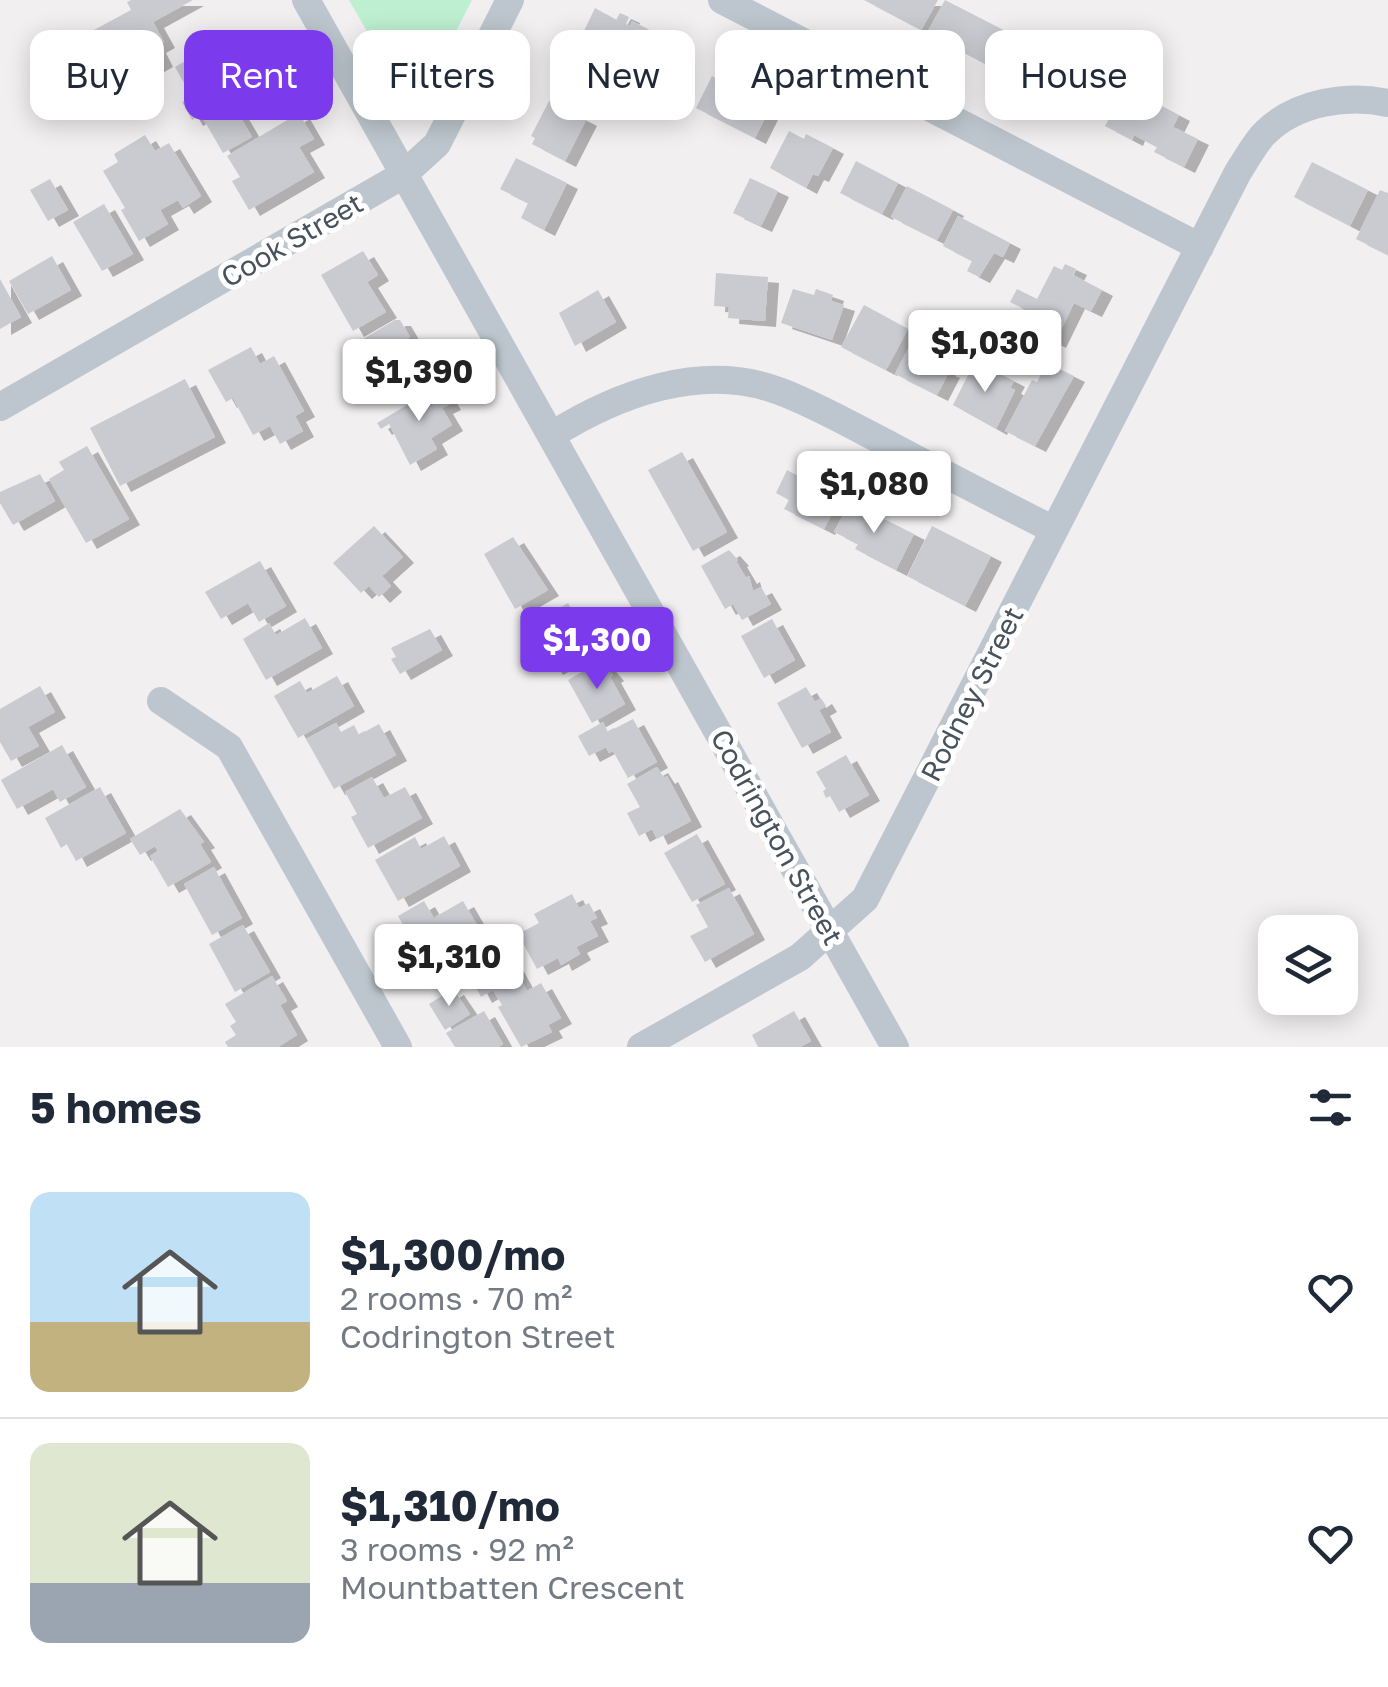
<!DOCTYPE html>
<meta charset="utf-8">
<style>
body{margin:0;font-family:"Golos Text",sans-serif;background:#f6f6f7;color:#1f2937;height:100vh;display:flex;flex-direction:column;font-size:38px;white-space:nowrap}
*{box-sizing:border-box;margin:0}
p{font-size:32px;color:#747a83}
.icon{flex:none;width:55px;height:55px;fill:none;stroke:currentColor;stroke-width:2;stroke-linecap:round;stroke-linejoin:round}
.map{position:relative;height:1047px;overflow:hidden}
.sheet{display:flex;flex-direction:column;background:#fff;flex:1}
.sheet>*{flex:none}
.banner{position:absolute;left:30px;top:30px;width:1330px;height:90px;display:flex;gap:20px}
.buttons{position:absolute;left:1258px;top:915px;display:grid;gap:20px}
.buttons a{display:grid;place-items:center;width:100px;height:100px;border-radius:20px;background:#fff;box-shadow:0 5px 25px #0003;font-size:50px}
.price{position:absolute;translate:-50% -85px;padding:0 22px;border-radius:10px;background:#fff;color:#222;font-size:32px;line-height:65px;filter:drop-shadow(0 2px 5px #0008)}
.price::after{content:'';position:absolute;left:50%;top:60px;width:30px;height:22px;margin-left:-15px;background:inherit;clip-path:polygon(0 0,100% 0,50% 100%)}
.price.active{background:#7c3aed;color:#fff}
ul{padding:0;list-style:none}
li{display:flex;align-items:center;gap:30px;height:250px;padding:0 30px}
li+li{border-top:2px solid #e0e1e3}
li span{display:grid;place-items:center;flex:none;width:280px;height:200px;border-radius:20px;color:#555}
li>.icon{margin-inline-start:auto}
span .icon{width:120px;height:120px;fill:#fffc;stroke-width:1}
li b{font-size:42px}
h2{display:flex;justify-content:space-between;align-items:center;height:120px;padding:0 30px;font-size:42px}
.tag{padding:0 35px;border-radius:20px;background:#fff;box-shadow:0 5px 25px #0003;font-size:35px;line-height:90px}
.tag.active{background:#7c3aed;color:#fff}
.map>svg:first-child{display:block}
</style>
<div class="map">
<svg width="1388" height="1047" viewBox="0 0 1388 1047">
<defs>
<filter id="shadow"><feDropShadow dx="11" dy="6" stdDeviation="0" flood-color="#0004"/></filter>
</defs>
<rect width="100%" height="100%" fill="#f1efef"/>
<path fill="#bdefd0" d="M 349,0 L 472,0 L 414,113 Z"/>
<path fill="#c9cbd1" filter="url(#shadow)" d="M 131,0 L 193,0 L 153,22 L 164,42 L 155,47 L 162,61 L 124,83 L 116,69 L 112,71 L 98,46 L 102,44 L 94,30 L 131,10 L 127,2 Z
M 864,0 L 938,0 L 921,30 Z
M 945,0 L 1019,38 L 1000,72 L 927,33 Z
M 595,8 L 616,20 L 620,13 L 629,17 L 626,24 L 630,26 L 632,21 L 648,29 L 645,36 L 659,44 L 650,61 L 623,47 L 618,56 L 581,37 Z
M 1039,35 L 1092,62 L 1089,69 L 1100,74 L 1086,101 L 1061,88 L 1057,96 L 1046,91 L 1052,80 L 1024,65 Z
M 213,45 L 223,62 L 229,59 L 246,87 L 239,91 L 247,104 L 236,110 L 252,137 L 223,153 L 201,115 L 192,120 L 182,102 L 192,97 L 175,67 Z
M 581,53 L 615,70 L 595,109 L 555,89 L 567,64 L 573,68 Z
M 712,76 L 742,92 L 744,88 L 752,92 L 751,96 L 771,106 L 755,138 L 696,108 Z
M 1125,87 L 1179,115 L 1173,127 L 1198,139 L 1184,167 L 1154,152 L 1157,147 L 1134,135 L 1132,140 L 1105,126 Z
M 549,101 L 586,120 L 565,161 L 532,144 L 535,138 L 531,136 Z
M 299,113 L 314,139 L 299,147 L 314,172 L 249,210 L 232,181 L 240,177 L 227,156 Z
M 789,131 L 804,139 L 806,134 L 833,148 L 818,176 L 813,174 L 806,188 L 770,168 Z
M 145,135 L 155,151 L 169,143 L 201,196 L 183,208 L 178,200 L 160,210 L 168,224 L 139,241 L 121,210 L 125,208 L 103,171 L 118,162 L 114,154 Z
M 516,158 L 567,183 L 544,230 L 521,218 L 528,203 L 500,189 Z
M 856,161 L 898,183 L 882,214 L 840,193 Z
M 1312,162 L 1368,190 L 1350,226 L 1294,197 Z
M 750,178 L 778,191 L 761,226 L 733,213 Z
M 50,179 L 68,210 L 48,221 L 30,190 Z
M 907,186 L 953,210 L 937,240 L 891,217 Z
M 1380,190 L 1388,193 L 1388,255 L 1356,239 Z
M 104,204 L 133,254 L 102,271 L 73,222 Z
M 958,216 L 1010,243 L 1003,257 L 994,253 L 979,277 L 967,271 L 972,261 L 943,246 Z
M 363,251 L 378,275 L 367,282 L 386,312 L 353,331 L 321,275 Z
M 52,256 L 71,290 L 28,314 L 9,281 Z
M 1065,264 L 1076,269 L 1073,275 L 1102,290 L 1091,311 L 1074,303 L 1055,342 L 1024,326 L 1030,312 L 1010,302 L 1017,289 L 1037,299 L 1054,266 L 1062,270 Z
M 716,273 L 768,277 L 765,321 L 728,318 L 729,307 L 714,306 Z
M 0,279 L 21,317 L 0,329 Z
M 793,289 L 814,295 L 816,289 L 833,295 L 831,301 L 844,305 L 832,340 L 781,323 Z
M 598,290 L 616,322 L 575,346 L 559,313 Z
M 864,305 L 908,329 L 886,370 L 841,347 Z
M 395,320 L 400,320 L 410,337 L 403,341 L 415,361 L 403,368 L 410,379 L 382,397 L 372,382 L 384,375 L 363,339 Z
M 920,326 L 957,345 L 944,370 L 949,372 L 937,395 L 895,374 Z
M 251,347 L 260,364 L 274,356 L 304,411 L 295,416 L 303,431 L 280,444 L 270,426 L 253,435 L 233,398 L 226,402 L 208,370 Z
M 975,361 L 1014,381 L 1010,388 L 1015,390 L 996,429 L 953,405 Z
M 1047,363 L 1074,376 L 1035,446 L 1005,431 L 1032,380 L 1037,382 Z
M 185,379 L 215,437 L 120,486 L 90,428 Z
M 439,386 L 450,404 L 442,408 L 452,425 L 431,438 L 437,449 L 410,465 L 389,424 L 381,429 L 377,423 Z
M 87,446 L 129,519 L 86,543 L 49,479 L 64,470 L 59,462 Z
M 682,452 L 727,532 L 693,551 L 648,470 Z
M 787,470 L 840,498 L 824,529 L 784,509 L 789,500 L 776,493 Z
M 40,474 L 55,501 L 13,525 L 0,503 L 0,492 Z
M 850,502 L 914,534 L 896,570 L 855,549 L 858,544 L 834,532 Z
M 374,526 L 403,557 L 382,576 L 391,586 L 379,597 L 369,586 L 361,593 L 333,563 Z
M 932,526 L 991,556 L 965,606 L 907,576 Z
M 513,537 L 548,590 L 515,609 L 484,554 Z
M 729,550 L 738,560 L 736,561 L 746,578 L 749,576 L 753,591 L 761,587 L 771,604 L 742,620 L 733,604 L 725,609 L 701,566 Z
M 260,561 L 286,606 L 259,622 L 248,603 L 221,619 L 205,592 Z
M 568,603 L 592,646 L 552,669 L 532,633 L 544,626 L 540,619 Z
M 305,618 L 322,648 L 266,680 L 243,639 L 269,623 L 276,635 Z
M 772,619 L 795,660 L 764,678 L 741,636 Z
M 430,629 L 442,650 L 400,674 L 391,659 L 396,657 L 391,648 Z
M 601,661 L 613,675 L 610,677 L 625,704 L 592,723 L 568,680 Z
M 337,676 L 354,706 L 298,738 L 274,696 L 300,681 L 307,693 Z
M 40,686 L 55,712 L 28,727 L 39,746 L 11,761 L 0,742 L 0,709 Z
M 806,687 L 815,702 L 821,698 L 826,706 L 819,710 L 831,732 L 802,748 L 777,703 Z
M 633,719 L 657,762 L 628,778 L 613,751 L 609,753 L 606,747 L 589,756 L 578,736 L 603,722 L 608,732 Z
M 336,723 L 341,732 L 354,725 L 359,735 L 379,724 L 396,755 L 334,789 L 306,739 Z
M 62,745 L 86,787 L 60,802 L 53,789 L 17,809 L 1,780 Z
M 846,755 L 869,795 L 839,812 L 830,796 L 826,798 L 823,791 L 826,789 L 816,772 Z
M 657,767 L 664,778 L 667,776 L 691,821 L 657,839 L 652,829 L 639,836 L 627,813 L 640,807 L 627,784 Z
M 372,777 L 384,798 L 405,787 L 422,818 L 368,848 L 351,817 L 357,814 L 345,792 Z
M 100,787 L 126,833 L 76,861 L 67,844 L 61,848 L 45,818 Z
M 180,809 L 204,842 L 200,844 L 211,862 L 168,887 L 150,856 L 158,851 L 155,846 L 140,855 L 130,839 Z
M 697,834 L 725,884 L 692,902 L 664,853 Z
M 444,836 L 460,866 L 398,901 L 375,860 L 415,837 L 421,849 Z
M 214,867 L 242,918 L 212,935 L 184,884 Z
M 729,888 L 754,934 L 705,962 L 690,936 L 708,927 L 696,905 Z
M 572,894 L 579,908 L 589,903 L 597,918 L 590,921 L 598,936 L 576,947 L 580,954 L 561,965 L 558,958 L 537,969 L 518,934 L 539,923 L 534,914 Z
M 424,901 L 435,920 L 435,917 L 463,901 L 481,932 L 425,963 L 398,916 Z
M 243,925 L 270,972 L 235,992 L 209,944 Z
M 484,960 L 493,975 L 512,964 L 527,991 L 541,983 L 561,1018 L 548,1025 L 552,1032 L 521,1047 L 498,1007 L 502,1005 L 493,990 L 481,997 L 467,970 Z
M 272,976 L 287,1001 L 280,1005 L 297,1035 L 278,1047 L 228,1047 L 225,1042 L 236,1035 L 230,1026 L 236,1022 L 225,1004 Z
M 453,989 L 470,1014 L 445,1030 L 429,1004 Z
M 484,1011 L 503,1044 L 498,1047 L 455,1047 L 446,1033 Z
M 794,1011 L 811,1041 L 800,1047 L 758,1047 L 752,1035 Z"/>
<g fill="none" stroke-linecap="round" stroke-linejoin="round">
<path stroke="#bdc6ce" stroke-width="28" d="M 306,0 L 895,1047
M 722,0 L 1200,247
M 0,407 L 403,175 L 437,144 L 510,0
M 552,435 C 617,394 702,362 779,391 C 817,405 854,427 890,445 C 944,474 999,502 1054,530
M 161,701 L 229,747 L 398,1047
M 641,1047 L 800,957 L 865,899 L 1238,172 C 1247,159 1255,142 1266,132 C 1297,102 1348,94 1388,103"/>
</g>
<g text-anchor="middle" stroke-width="10" stroke-linejoin="round" paint-order="stroke">
<g font-size="28" fill="#47525c" stroke="#fff">
<text transform="translate(292 240) rotate(-30)" y="10">Cook Street</text>
<text transform="translate(972 694) rotate(-63)" y="10">Rodney Street</text>
<text transform="translate(777 837) rotate(61)" y="10">Codrington Street</text>
</g>
</g>
</svg>
<div class="buttons">
<a><svg class="icon" aria-label="layers" viewBox="0 0 24 24"><path d="M12 4l9 5-9 5-9-5zM3 14l9 5 9-5"/></svg></a>
</div>
<b class="price" style="left:985px;top:395px">$1,030</b>
<b class="price" style="left:419px;top:424px">$1,390</b>
<b class="price" style="left:874px;top:536px">$1,080</b>
<b class="price active" style="left:597px;top:692px">$1,300</b>
<b class="price" style="left:449px;top:1009px">$1,310</b>
<div class="banner">
<a class="tag">Buy</a>
<a class="tag active">Rent</a>
<a class="tag">Filters</a>
<a class="tag">New</a>
<a class="tag">Apartment</a>
<a class="tag">House</a>
</div>
</div>
<section class="sheet">
<h2>5 homes<svg class="icon" aria-label="filters" viewBox="0 0 24 24"><path d="M4 7h16M4 17h16"/><circle cx="9" cy="7" r="2"/><circle cx="15" cy="17" r="2"/></svg></h2>
<ul>
<li><span style="background:linear-gradient(#bfe0f5 65%,#c2b280 0)"><svg class="icon" aria-label="home" viewBox="0 0 24 24"><path d="M3 11l9-7 9 7M6 9v11h12V9"/></svg></span><div><b>$1,300/mo</b><p>2 rooms · 70 m²</p><p>Codrington Street</p></div><svg class="icon" aria-label="heart" viewBox="0 0 24 24"><path d="M12 20l-8-8c-3-5 5-10 8-4 3-6 11-1 8 4z"/></svg></li>
<li><span style="background:linear-gradient(#dfe7d0 70%,#9aa5b1 0)"><svg class="icon" aria-label="home" viewBox="0 0 24 24"><path d="M3 11l9-7 9 7M6 9v11h12V9"/></svg></span><div><b>$1,310/mo</b><p>3 rooms · 92 m²</p><p>Mountbatten Crescent</p></div><svg class="icon" aria-label="heart" viewBox="0 0 24 24"><path d="M12 20l-8-8c-3-5 5-10 8-4 3-6 11-1 8 4z"/></svg></li>
</ul>
</section>
